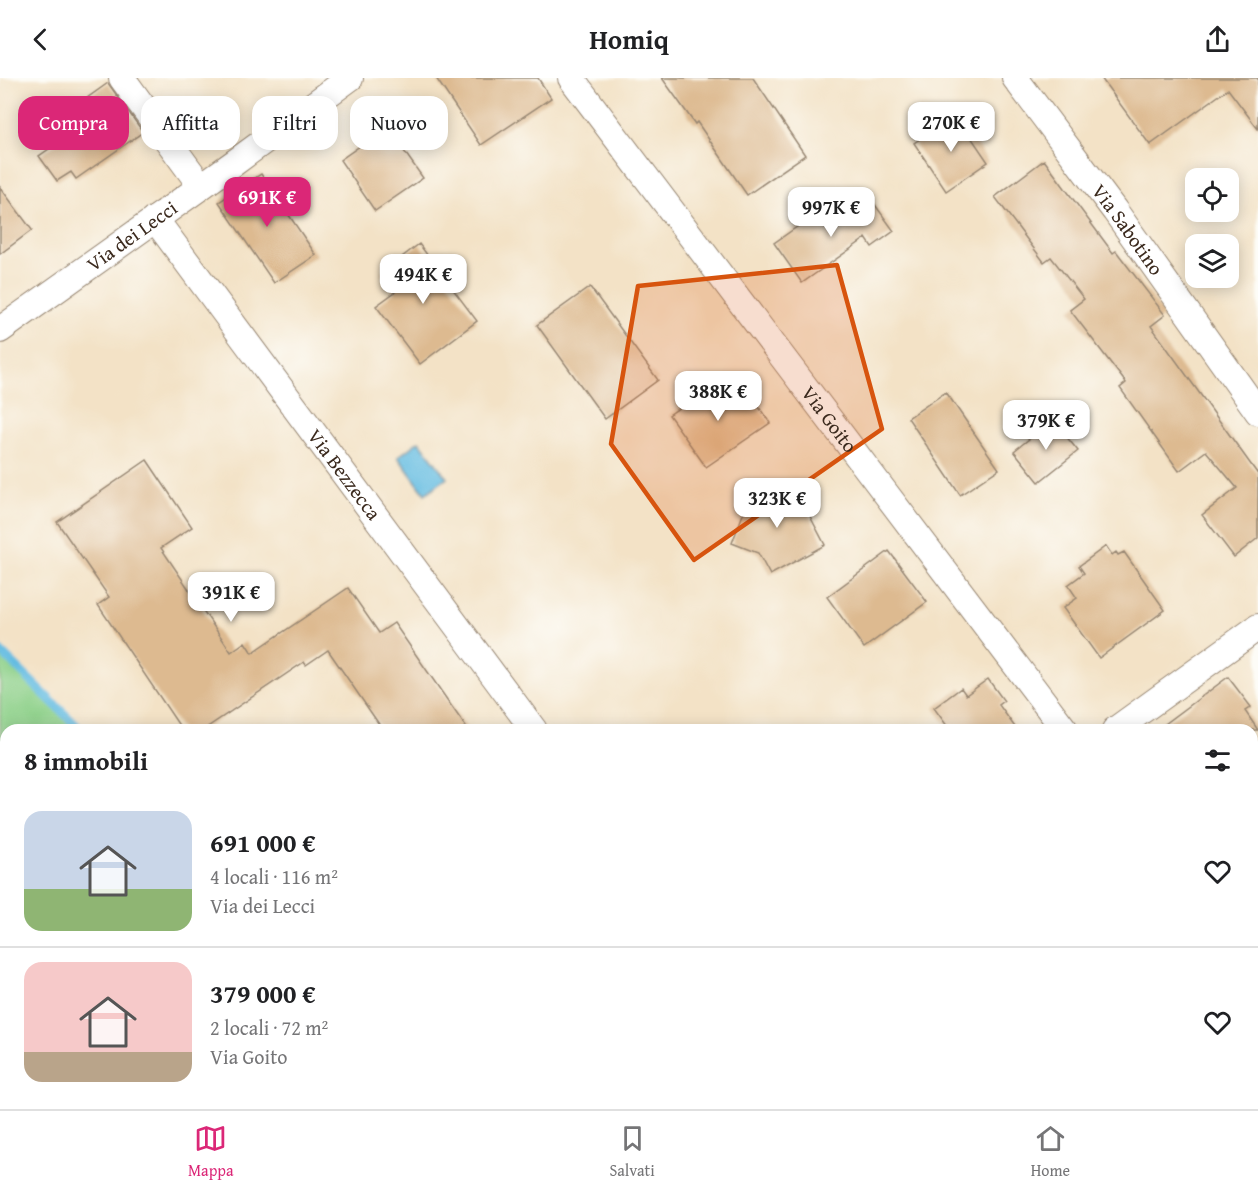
<!DOCTYPE html>
<html lang="it">
<meta charset="utf-8">
<style>
body{margin:0;font-family:"Gentium Book Plus",serif;background:#f2f2f2;color:#202124;height:100vh;display:flex;flex-direction:column;font-size:22px;white-space:nowrap}
*{box-sizing:border-box;margin:0}
p{font-size:20px;color:#757577}
.icon{flex:none;width:33px;height:33px;fill:none;stroke:currentColor;stroke-width:2;stroke-linecap:round;stroke-linejoin:round}
.map{position:relative;flex:1;overflow:hidden}
.details{position:absolute;left:0px;top:646px;width:1258px;height:386px;display:flex;flex-direction:column;background:#fff;border-radius:18px 18px 0 0;box-shadow:0 3px 15px #0003}
.details>*{flex:none}
.banner{position:absolute;left:18px;top:18px;width:600px;height:54px;display:flex;gap:12px}
.controls{position:absolute;left:1185px;top:90px;display:grid;gap:12px}
.controls a{display:grid;place-items:center;width:54px;height:54px;border-radius:12px;background:#fff;box-shadow:0 3px 15px #0003;font-size:30px}
.price{position:absolute;translate:-50% -51px;padding:0 14px;border-radius:12px;background:#fff;color:#222;font-size:20px;line-height:39px;filter:drop-shadow(0 2px 3px #0008)}
.price::after{content:'';position:absolute;left:50%;top:36px;width:18px;height:14px;margin-left:-9px;background:inherit;clip-path:polygon(0 0,100% 0,50% 100%)}
.price.current{background:#db2777;color:#fff}
ul{padding:0;list-style:none}
li{display:flex;align-items:center;gap:18px;height:150px;padding:0 24px}
li+li{border-top:2px solid #e0e0e0}
li span{display:grid;place-items:center;flex:none;width:168px;height:120px;border-radius:18px;color:#555}
li>.icon{margin-inline-start:auto}
span .icon{width:72px;height:72px;fill:#fffc;stroke-width:1}
li b{font-size:26px}
h2{display:flex;justify-content:space-between;align-items:center;height:72px;padding:0 24px;font-size:26px}
.tag{padding:0 21px;border-radius:18px;background:#fff;box-shadow:0 3px 15px #0003;font-size:21px;line-height:54px}
.tag.current{background:#db2777;color:#fff}
header{display:flex;justify-content:space-between;align-items:center;height:78px;padding:0 24px;background:#fff;font-size:27px;font-weight:700}
.tab-bar{display:flex;justify-content:space-around;align-items:center;height:84px;border-top:2px solid #e0e0e0;background:#fff;font-size:16px;color:#757577}
.tab-bar a{display:grid;justify-items:center;gap:3px}
.tab-bar .current{color:#db2777}
.map>svg:first-child{display:block}
</style>
<header><svg class="icon" aria-label="back" viewBox="0 0 24 24"><path d="M15 5l-7 7 7 7"/></svg>Homiq<svg class="icon" aria-label="share" viewBox="0 0 24 24"><path d="M12 15V3M7 8l5-5 5 5M5 13v7h14v-7"/></svg></header>
<div class="map">
<svg width="1258" height="1031" viewBox="0 0 1258 1031">
<rect width="100%" height="100%" fill="#fdfcf7"/>
<filter id="ink" filterUnits="userSpaceOnUse"><feTurbulence type="fractalNoise" baseFrequency=".0167" numOctaves="2"/><feDisplacementMap in="SourceGraphic" scale="12" xChannelSelector="R" yChannelSelector="G"/><feConvolveMatrix kernelMatrix="1 2 1 2 8 2 1 2 1" color-interpolation-filters="sRGB"/></filter>
<filter id="wash" filterUnits="userSpaceOnUse"><feTurbulence type="fractalNoise" baseFrequency=".008" numOctaves="4" result="noise"/><feDisplacementMap in="SourceGraphic" scale="24" xChannelSelector="R" yChannelSelector="G"/><feGaussianBlur stdDeviation="1.35" result="paint"/><feColorMatrix in="noise" values="0 0 0 0 0 0 0 0 0 0 0 0 0 0 0 0 0 1.4 0 .05"/><feComposite in="paint" operator="in"/></filter>
<g filter="url(#wash)">
<rect width="100%" height="100%" fill="#f3e2c6"/>
<path fill="#8dd089" stroke="#647d54" stroke-width="1.5" d="M 0,576 L 79,652 L 6,652 L 6,787 L 0,776 Z
M 176,1026 L 531,1026 L 538,1031 L 181,1031 Z"/>
<path fill="#63bce1" stroke="#4f7380" stroke-width="1.5" d="M 419,363 L 447,400 L 425,416 L 398,379 Z"/>
<g fill="none" stroke-linecap="round" stroke-linejoin="round">
<path stroke="#63bce1" stroke-width="9" d="M 0,573 L 81,652
M 521,1026 L 527,1031"/>
</g>
<g id="blocks">
<path fill="#ddba90" d="M 436,0 L 538,0 L 551,20 L 481,67 Z
M 662,0 L 753,0 L 805,77 L 747,117 L 697,44 L 695,46 Z
M 1101,0 L 1258,0 L 1258,51 L 1228,11 L 1150,67 Z
M 108,5 L 143,54 L 76,101 L 71,94 L 57,103 L 39,78 L 59,64 L 48,48 Z
M 956,37 L 988,84 L 946,113 L 914,65 Z
M 387,49 L 423,100 L 375,133 L 340,82 Z
M 1044,82 L 1113,175 L 1116,173 L 1165,237 L 1151,248 L 1257,395 L 1258,394 L 1258,460 L 1234,479 L 1202,437 L 1237,410 L 1206,373 L 1179,393 L 1120,310 L 1126,305 L 1070,232 L 1084,221 L 1051,179 L 1044,184 L 995,119 Z
M 261,96 L 316,177 L 274,205 L 219,124 Z
M 0,109 L 32,152 L 0,176 Z
M 870,120 L 894,153 L 872,169 L 866,160 L 802,205 L 774,165 L 827,128 L 838,143 Z
M 419,166 L 477,243 L 420,286 L 376,228 L 395,214 L 381,195 Z
M 590,209 L 658,302 L 605,341 L 537,247 Z
M 722,300 L 739,324 L 750,316 L 770,345 L 706,389 L 669,337 Z
M 946,314 L 999,391 L 960,417 L 908,340 Z
M 1053,342 L 1078,373 L 1039,404 L 1014,373 Z
M 147,382 L 192,449 L 161,470 L 231,574 L 245,564 L 252,575 L 348,510 L 379,555 L 394,545 L 468,652 L 383,652 L 328,572 L 306,587 L 304,584 L 203,652 L 182,652 L 98,527 L 109,519 L 57,444 Z
M 755,405 L 802,423 L 825,467 L 770,497 L 758,475 L 732,465 Z
M 1106,468 L 1112,477 L 1116,474 L 1118,477 L 1124,474 L 1165,532 L 1099,580 L 1063,530 L 1077,520 L 1068,507 L 1084,495 L 1079,488 Z
M 889,473 L 927,524 L 864,570 L 827,519 Z
M 1228,599 L 1251,629 L 1245,633 L 1258,652 L 1157,652 Z
M 988,601 L 1004,623 L 999,627 L 1017,652 L 950,652 L 934,630 L 961,610 L 966,617 Z"/>
</g>
</g>
<g filter="url(#ink)">
<use href="#blocks" fill-opacity="0" stroke="#978672" stroke-width="1.5"/>
<g fill="none" stroke-linecap="round" stroke-linejoin="round">
<defs>
<g id="minor">
<path d="M 122,0 L 201,108"/>
<path id="s1" d="M 571,0 L 1065,652"/>
<path id="s2" d="M 1015,0 L 1115,133 L 1258,334"/>
<path id="s3" d="M 155,141 L 534,652"/>
<path id="s4" d="M 0,252 L 234,85 L 350,0"/>
<path d="M 1115,652 L 1258,549"/>
<path d="M 1252,940 L 1258,937"/>
<path d="M 1106,1031 L 1114,1026"/>
</g>
</defs>
<use href="#minor" stroke="#978672" stroke-width="28"/>
<use href="#minor" stroke="#fff" stroke-width="26"/>
</g>
</g>
<path fill="#d7540e" fill-opacity="0.2" stroke="#d7540e" stroke-width="4.5" stroke-linejoin="round" d="M 837,187 L 882,351 L 694,482 L 611,366 L 638,208 Z"/>
<g text-anchor="middle" stroke-width="5" stroke-linejoin="round" paint-order="stroke">
<g font-size="20" fill="#3b2a1e" stroke="#fdfcf7">
<text dy="7" stroke="none"><textPath href="#s2" startOffset="189">Via Sabotino</textPath></text>
<text dy="7" stroke="none"><textPath href="#s4" startOffset="162">Via dei Lecci</textPath></text>
<text dy="7" stroke="none"><textPath href="#s1" startOffset="428">Via Goito</textPath></text>
<text dy="7" stroke="none"><textPath href="#s3" startOffset="318">Via Bezzecca</textPath></text>
</g>
</g>
</svg>
<div class="controls">
<a><svg class="icon" aria-label="locate" viewBox="0 0 24 24"><circle cx="12" cy="12" r="6"/><path d="M12 2v4M12 18v4M2 12h4M18 12h4"/></svg></a>
<a><svg class="icon" aria-label="layers" viewBox="0 0 24 24"><path d="M12 4l9 5-9 5-9-5zM3 14l9 5 9-5"/></svg></a>
</div>
<b class="price" style="left:951px;top:75px">270K €</b>
<b class="price current" style="left:267px;top:150px">691K €</b>
<b class="price" style="left:831px;top:160px">997K €</b>
<b class="price" style="left:423px;top:227px">494K €</b>
<b class="price" style="left:718px;top:344px">388K €</b>
<b class="price" style="left:1046px;top:373px">379K €</b>
<b class="price" style="left:777px;top:451px">323K €</b>
<b class="price" style="left:231px;top:545px">391K €</b>
<div class="banner">
<a class="tag current">Compra</a>
<a class="tag">Affitta</a>
<a class="tag">Filtri</a>
<a class="tag">Nuovo</a>
</div>
<section class="details">
<h2>8 immobili<svg class="icon" aria-label="filters" viewBox="0 0 24 24"><path d="M4 7h16M4 17h16"/><circle cx="9" cy="7" r="2"/><circle cx="15" cy="17" r="2"/></svg></h2>
<ul>
<li><span style="background:linear-gradient(#c9d6e8 65%,#8fb573 0)"><svg class="icon" aria-label="home" viewBox="0 0 24 24"><path d="M3 11l9-7 9 7M6 9v11h12V9"/></svg></span><div><b>691 000 €</b><p>4 locali · 116 m²</p><p>Via dei Lecci</p></div><svg class="icon" aria-label="heart" viewBox="0 0 24 24"><path d="M12 20l-8-8c-3-5 5-10 8-4 3-6 11-1 8 4z"/></svg></li>
<li><span style="background:linear-gradient(#f6c9c9 75%,#b9a48a 0)"><svg class="icon" aria-label="home" viewBox="0 0 24 24"><path d="M3 11l9-7 9 7M6 9v11h12V9"/></svg></span><div><b>379 000 €</b><p>2 locali · 72 m²</p><p>Via Goito</p></div><svg class="icon" aria-label="heart" viewBox="0 0 24 24"><path d="M12 20l-8-8c-3-5 5-10 8-4 3-6 11-1 8 4z"/></svg></li>
</ul>
</section>
</div>
<nav class="tab-bar">
<a class="current"><svg class="icon" aria-label="map" viewBox="0 0 24 24"><path d="M3 6l6-2 6 2 6-2v14l-6 2-6-2-6 2zM9 4v14M15 6v14"/></svg>Mappa</a>
<a><svg class="icon" aria-label="saved" viewBox="0 0 24 24"><path d="M7 4h10v16l-5-4-5 4z"/></svg>Salvati</a>
<a><svg class="icon" aria-label="home" viewBox="0 0 24 24"><path d="M3 11l9-7 9 7M6 9v11h12V9"/></svg>Home</a>
</nav>
